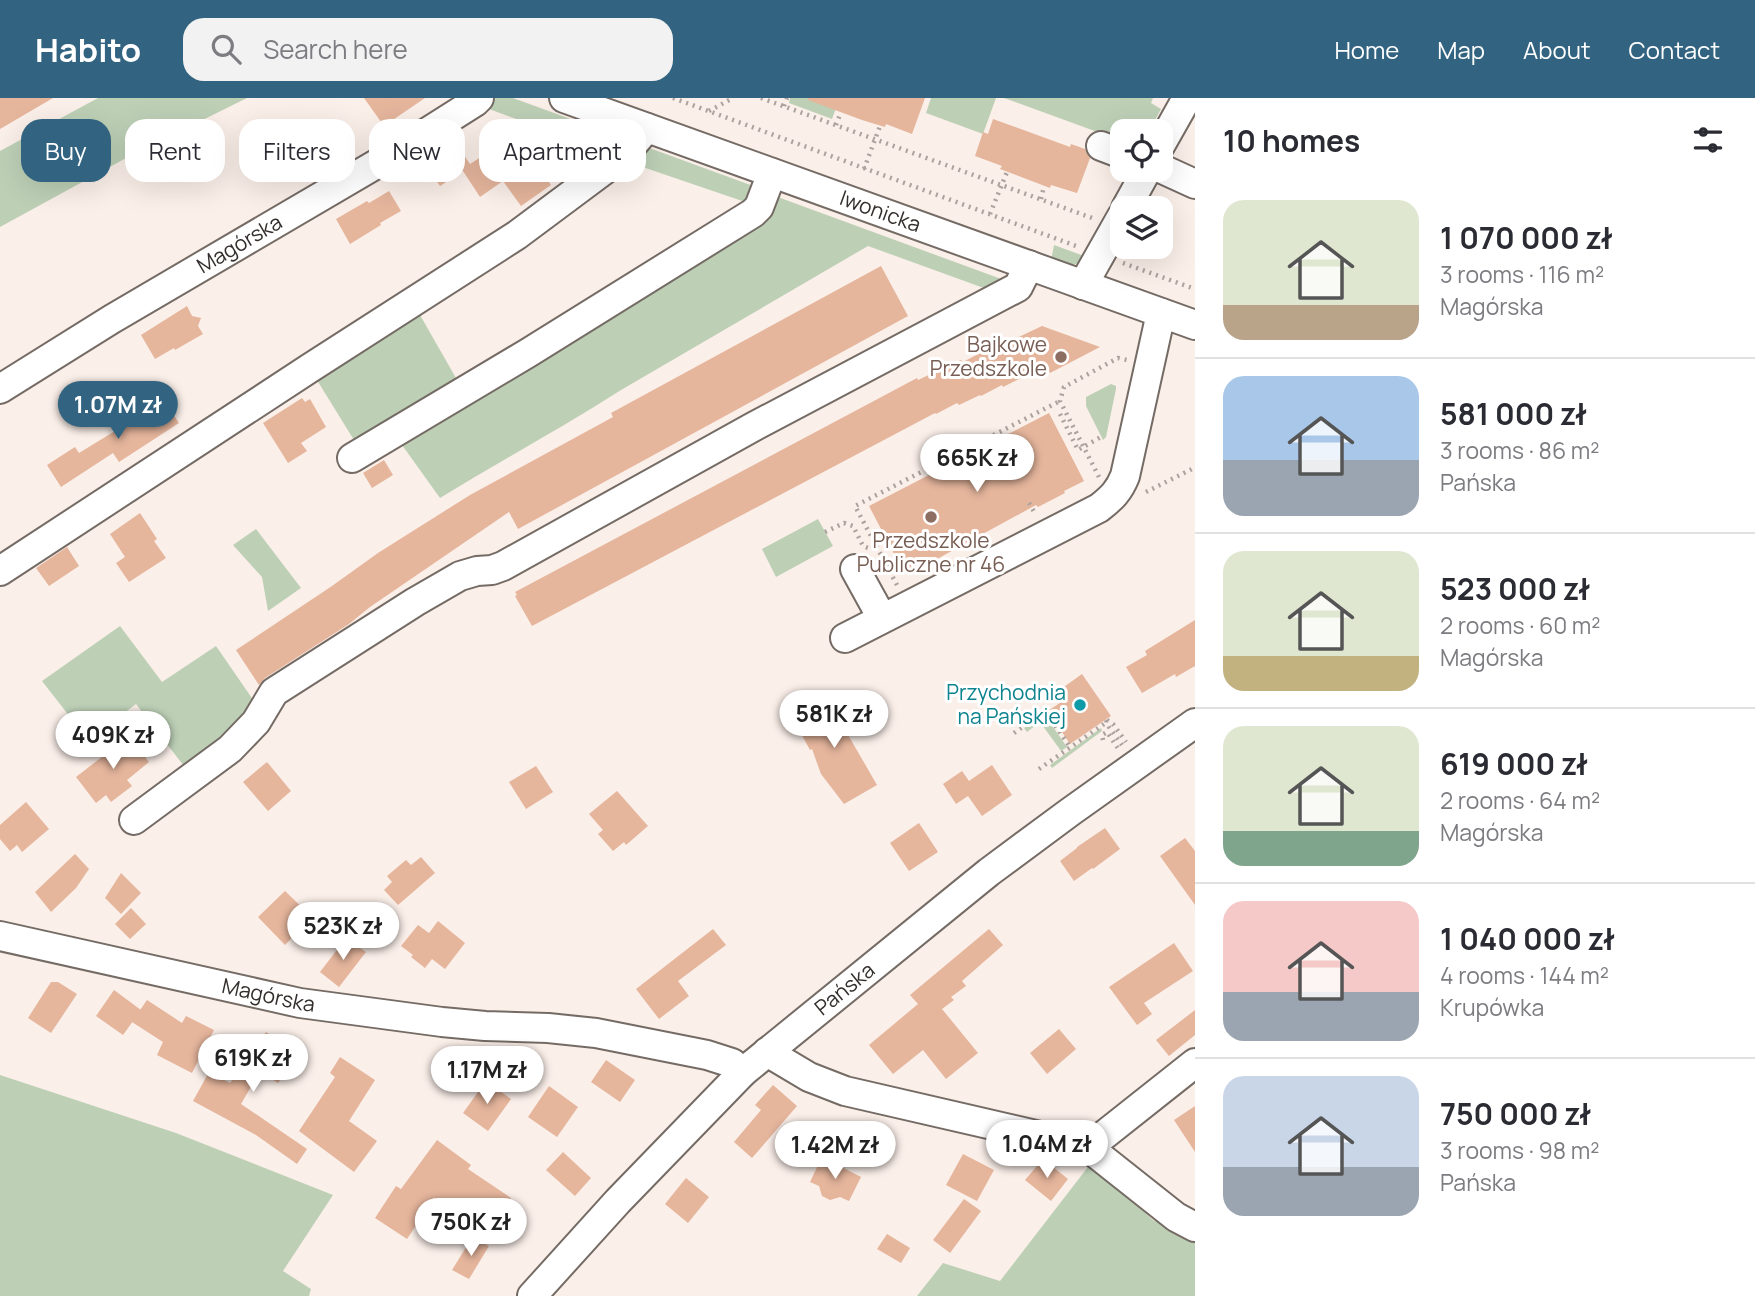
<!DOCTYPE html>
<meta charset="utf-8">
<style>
body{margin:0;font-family:Manrope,sans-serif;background:#f2f2f3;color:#2b2b33;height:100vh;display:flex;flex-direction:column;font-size:26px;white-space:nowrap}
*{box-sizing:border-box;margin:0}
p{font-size:23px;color:#7c7c81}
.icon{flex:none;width:38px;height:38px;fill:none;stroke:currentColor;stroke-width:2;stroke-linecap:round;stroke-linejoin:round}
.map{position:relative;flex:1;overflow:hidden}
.sheet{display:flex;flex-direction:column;background:#fff;width:560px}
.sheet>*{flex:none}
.banner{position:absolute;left:21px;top:21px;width:665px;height:63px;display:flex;gap:14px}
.controls{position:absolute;left:1110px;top:21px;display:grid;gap:14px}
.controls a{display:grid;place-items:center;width:63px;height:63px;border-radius:14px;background:#fff;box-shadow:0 7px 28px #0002;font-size:35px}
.price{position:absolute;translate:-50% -60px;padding:0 16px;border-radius:24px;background:#fff;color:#222;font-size:23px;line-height:46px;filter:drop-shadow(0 2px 4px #0008)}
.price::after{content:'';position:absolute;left:50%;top:42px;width:21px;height:16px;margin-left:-10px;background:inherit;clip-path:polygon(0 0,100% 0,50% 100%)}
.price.current{background:#326481;color:#fff}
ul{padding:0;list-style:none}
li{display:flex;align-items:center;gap:21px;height:175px;padding:0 28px}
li+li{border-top:2px solid #e1e1e2}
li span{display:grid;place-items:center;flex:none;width:196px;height:140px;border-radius:21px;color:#555}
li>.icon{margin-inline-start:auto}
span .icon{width:84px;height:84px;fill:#fffc;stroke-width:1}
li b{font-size:30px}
h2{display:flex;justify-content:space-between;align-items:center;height:84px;padding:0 28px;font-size:30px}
.chip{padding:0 24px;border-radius:21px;background:#fff;box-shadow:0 7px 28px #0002;font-size:24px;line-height:63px}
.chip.current{background:#326481;color:#fff}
header{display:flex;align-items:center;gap:42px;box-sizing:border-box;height:98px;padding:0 35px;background:#326481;color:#fff}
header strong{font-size:33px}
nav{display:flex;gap:38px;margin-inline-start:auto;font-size:24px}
.search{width:490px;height:63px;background:#f2f2f3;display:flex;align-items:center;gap:18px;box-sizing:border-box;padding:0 24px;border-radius:21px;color:#7c7c81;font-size:26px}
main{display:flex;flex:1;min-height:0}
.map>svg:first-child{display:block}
</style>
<header>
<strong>Habito</strong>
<div class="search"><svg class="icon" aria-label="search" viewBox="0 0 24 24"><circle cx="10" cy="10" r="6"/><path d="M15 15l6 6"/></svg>Search here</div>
<nav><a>Home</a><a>Map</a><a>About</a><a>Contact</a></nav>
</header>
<main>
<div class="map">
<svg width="1195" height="1198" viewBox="0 0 1195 1198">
<rect width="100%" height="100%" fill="#fbefe9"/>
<path fill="#bdd0b6" d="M 98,0 L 247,0 L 128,59 L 0,129 L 0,53 Z
M 492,0 L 513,0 L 628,42 L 615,57 L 489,11 L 488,6 Z
M 790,0 L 809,0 L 836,10 L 832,21 L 789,5 Z
M 931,0 L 996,0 L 983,36 L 926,15 Z
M 1004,0 L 1153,0 L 1151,5 L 1161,11 L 1149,33 L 1122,33 L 1122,43 Z
M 514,42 L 525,58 L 509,70 L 495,50 L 498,48 L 506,59 L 514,54 L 509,46 Z
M 644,48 L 756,89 L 751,106 L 628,64 Z
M 775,98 L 1004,182 L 992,193 L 868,148 L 621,292 C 562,330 500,363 440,400 L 397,340 Z
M 1054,147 L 1087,159 C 1072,171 1067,168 1051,162 Z
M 416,210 L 460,287 L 357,347 L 312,274 Z
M 1111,286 L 1116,288 L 1116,291 L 1106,339 L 1103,342 L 1086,308 L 1086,299 Z
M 818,421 L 833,448 L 776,479 L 762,451 Z
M 256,431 L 301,490 L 268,513 L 262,479 L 233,447 Z
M 120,528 L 162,584 L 216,548 L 256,606 L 250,622 L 187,672 L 136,606 L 88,642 L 42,583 Z
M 1044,616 L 1067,649 L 1061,653 L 1040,624 L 1027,634 L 1024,630 Z
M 1101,630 L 1102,633 L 1052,670 L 1050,667 Z
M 0,977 L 176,1035 L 333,1097 L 283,1173 L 311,1191 L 309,1198 L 0,1198 Z
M 1091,1065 L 1153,1122 L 1195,1140 L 1195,1198 L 917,1198 L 943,1165 L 1000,1183 Z"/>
<path fill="#e5b59c" d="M 0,0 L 53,0 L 0,31 Z
M 364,0 L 425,0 L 384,28 Z
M 808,0 L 925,0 L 912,36 L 886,26 L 885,29 L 862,22 L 808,2 Z
M 993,21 L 1070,49 L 1071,46 L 1085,51 L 1090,60 L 1077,95 L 1051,87 L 1050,90 L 1000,71 L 1002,68 L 975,58 L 983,34 L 988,36 Z
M 453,41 L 470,66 L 493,51 L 510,76 L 533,61 L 551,87 L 521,108 L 503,83 L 480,99 L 463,73 L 440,88 L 422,62 Z
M 389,93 L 401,113 L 380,125 L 381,127 L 350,146 L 336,121 L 367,103 L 369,105 Z
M 881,168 L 908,218 L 518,431 L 509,414 L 370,509 L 349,526 L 265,580 L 259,587 L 236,552 L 332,488 L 378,455 L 470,397 L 613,319 L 611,315 Z
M 187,208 L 192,218 L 201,220 L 198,228 L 203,236 L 175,252 L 174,250 L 155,261 L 141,237 Z
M 1042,228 L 1100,249 L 1050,275 L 1047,269 L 1025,280 L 1025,278 L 1003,289 L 1002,287 L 981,298 L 980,297 L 959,307 L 957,305 L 936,316 L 935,315 L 532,528 L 515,498 L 517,497 L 515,494 L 917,280 L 918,282 L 961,262 L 963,264 L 984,253 L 985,255 Z
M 159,295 L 179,325 L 119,364 L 113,355 L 61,389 L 47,367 L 75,349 L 79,355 L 133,322 L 128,315 Z
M 302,300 L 305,304 L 310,301 L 326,329 L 301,345 L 307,353 L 288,365 L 263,325 Z
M 1049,315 L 1084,383 L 1064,393 L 1065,395 L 1038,409 L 1036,407 L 937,461 L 936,459 L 904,475 L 869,408 Z
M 384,362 L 393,377 L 372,390 L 363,375 Z
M 140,415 L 157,441 L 154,443 L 166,460 L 129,484 L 116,465 L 125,459 L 110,436 Z
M 67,449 L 79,468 L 49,488 L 36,470 Z
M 1195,522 L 1195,568 L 1176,579 L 1175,576 L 1142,595 L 1126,569 L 1147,557 L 1145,553 Z
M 1082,576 L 1111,618 L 1070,646 L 1048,613 L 1067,600 L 1061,591 Z
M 825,597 L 877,687 L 844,706 L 821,676 L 812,651 L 810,652 L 791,617 Z
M 129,638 L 149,664 L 127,682 L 132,688 L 111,704 L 106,697 L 96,705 L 76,679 Z
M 267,664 L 291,693 L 268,713 L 243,684 Z
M 992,667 L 1012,697 L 982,718 L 968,698 L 956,706 L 943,686 L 962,673 L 969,683 Z
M 536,668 L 553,694 L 526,711 L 509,684 Z
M 617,693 L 648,728 L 626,747 L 624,744 L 613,753 L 598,736 L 603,732 L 589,716 Z
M 26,704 L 49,731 L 22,754 L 17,747 L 10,753 L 0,741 L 0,727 Z
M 919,725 L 938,754 L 909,773 L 890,745 Z
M 1105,730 L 1120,751 L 1093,771 L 1092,770 L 1074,783 L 1060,763 L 1077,750 L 1077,749 Z
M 1185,740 L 1195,753 L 1195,807 L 1160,758 Z
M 75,756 L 89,771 L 76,790 L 51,814 L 35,794 Z
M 421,759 L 435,775 L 398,807 L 384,792 L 392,784 L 387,778 L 406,762 L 411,767 Z
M 121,775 L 141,795 L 121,816 L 105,800 Z
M 285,793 L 312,819 L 285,847 L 258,819 Z
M 131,810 L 146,826 L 130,841 L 115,826 Z
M 438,823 L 465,845 L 445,871 L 432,861 L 425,870 L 411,859 L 413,857 L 401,848 L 418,827 L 429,835 Z
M 713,831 L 726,847 L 678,883 L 689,898 L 659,921 L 636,891 Z
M 989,831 L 1003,847 L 962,883 L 966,888 L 951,899 L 954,902 L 942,911 L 978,955 L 946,981 L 923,952 L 893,976 L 869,947 L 918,906 L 910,897 Z
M 346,840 L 366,854 L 339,889 L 320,874 Z
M 1174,845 L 1193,873 L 1144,905 L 1152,916 L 1137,927 L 1109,889 Z
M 51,884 L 58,884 L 77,896 L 51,935 L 28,920 Z
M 114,892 L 141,912 L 123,937 L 96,918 Z
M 147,902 L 182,925 L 186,918 L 214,932 L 192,975 L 157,957 L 163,944 L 132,924 Z
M 1195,912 L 1195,937 L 1169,958 L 1156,942 Z
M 1059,931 L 1076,951 L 1047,976 L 1030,955 Z
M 266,934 L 299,955 L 278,985 L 260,973 L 241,1006 L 307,1051 L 297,1066 L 256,1037 L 193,1003 L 209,974 L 230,985 Z
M 340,959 L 375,982 L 349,1023 L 377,1043 L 354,1074 L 299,1033 L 335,979 L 330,975 Z
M 606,962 L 635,982 L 620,1004 L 591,984 Z
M 486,983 L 511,1001 L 488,1033 L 463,1015 Z
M 773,987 L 797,1008 L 752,1060 L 734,1044 L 761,1012 L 755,1007 Z
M 549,988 L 578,1009 L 557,1039 L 528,1019 Z
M 1195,1008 L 1195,1054 L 1174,1022 Z
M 437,1042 L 471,1067 L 468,1071 L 511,1100 L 488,1135 L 434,1100 L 407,1141 L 375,1120 L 396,1088 L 401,1091 Z
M 563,1054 L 591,1080 L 575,1098 L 546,1072 Z
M 963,1056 L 994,1072 L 977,1103 L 946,1087 Z
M 822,1059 L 861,1079 L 849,1103 L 840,1099 L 830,1102 L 822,1098 L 819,1088 L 810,1084 Z
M 1043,1061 L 1068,1081 L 1051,1103 L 1025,1082 Z
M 686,1080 L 709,1099 L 688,1125 L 665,1106 Z
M 964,1101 L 981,1113 L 950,1155 L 933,1142 Z
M 887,1136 L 910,1150 L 901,1165 L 877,1151 Z
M 473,1138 L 489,1148 L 469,1181 L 452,1172 Z"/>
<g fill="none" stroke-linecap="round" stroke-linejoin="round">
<defs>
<g id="minor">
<path id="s1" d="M 564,0 L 1195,227"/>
<path d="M 1101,48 L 1122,56"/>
<path d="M 1160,48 L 1187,0"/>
<path d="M 1160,70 L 1195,86"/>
<path d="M 1126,110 L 1147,72"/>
<path d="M 1083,187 L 1122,118"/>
<path id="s2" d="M 0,291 L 112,221 L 385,61 L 475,4 L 479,0"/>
<path d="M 352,360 L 528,255 L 753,115 L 759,109 L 772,75"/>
<path d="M 855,471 L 882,520"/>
<path d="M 0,473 L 310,270 L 517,137 L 623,58 L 647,30"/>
<path d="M 845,540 L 1099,410 C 1112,400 1119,393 1125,378 L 1161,215"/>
<path d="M 134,722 L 230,651 L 256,624 L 274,594 L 415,504 L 460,478 L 477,473 L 492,472 L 503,468 L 753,329 L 1018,189 L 1029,167"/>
<path id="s3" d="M 0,838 L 300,905 L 442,924 L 485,928 L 548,930 L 596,935 L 707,957 L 732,965 L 743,974"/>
<path d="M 767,954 L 809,979 L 845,993 L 1079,1047 L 1094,1054 L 1176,1119 L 1195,1129"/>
<path d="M 1090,1052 L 1094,1045 L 1195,965"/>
<path id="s4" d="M 532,1198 L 618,1103 L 743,974 L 989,774 L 1070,714 L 1195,625"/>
</g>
</defs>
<use href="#minor" stroke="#756b65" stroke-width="32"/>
<path stroke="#aca29e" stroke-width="4.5" stroke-dasharray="2 5" stroke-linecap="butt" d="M 673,0 L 1079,149
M 761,0 L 1095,121
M 784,8 L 787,0
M 709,13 L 733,0
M 836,27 L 841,14
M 864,71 L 880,28
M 1041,101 L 1044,88
M 990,116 L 1007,74
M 1123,165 L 1195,191
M 1060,316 L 1078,352 L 1101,339
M 1099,379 L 1060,303 L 1064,289 L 1118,260 L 1127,262
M 1146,394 L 1192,371
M 1029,405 L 1036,417
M 825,434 L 844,425 L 853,428 L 863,448 L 871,451 L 876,448
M 897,487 L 855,408 L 1060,303
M 1106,622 L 1109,629 L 1122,647
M 1107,622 L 1113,626 L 1126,644
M 1014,635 L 1045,613 L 1070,649
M 1103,642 L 1102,637 L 1107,634 L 1119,652
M 1039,671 L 1107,624"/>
<use href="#minor" stroke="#fff" stroke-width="28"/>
</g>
<g fill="#8d6e63" stroke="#fff" stroke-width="2.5">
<circle cx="1061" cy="259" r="7"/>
<circle cx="931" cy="419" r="7"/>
</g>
<circle fill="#0f9aa8" stroke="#fff" stroke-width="2.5" cx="1080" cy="607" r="7"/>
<g text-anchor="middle" stroke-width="6" stroke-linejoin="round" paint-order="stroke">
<g font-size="21" fill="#342f2d" stroke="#fff">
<text dy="7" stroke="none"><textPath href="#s1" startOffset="336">Iwonicka</textPath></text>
<text dy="7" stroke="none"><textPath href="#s2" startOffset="280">Magórska</textPath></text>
<text dy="7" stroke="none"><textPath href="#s4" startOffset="439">Pańska</textPath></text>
<text dy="7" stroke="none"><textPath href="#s3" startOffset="275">Magórska</textPath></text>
</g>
<g font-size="21" fill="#785e54" stroke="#fff" text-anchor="end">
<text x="1047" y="254">Bajkowe<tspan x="1047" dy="24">Przedszkole</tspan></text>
<text x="931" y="450" text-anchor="middle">Przedszkole<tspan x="931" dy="24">Publiczne nr 46</tspan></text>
</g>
<g font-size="21" fill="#0d838f" stroke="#fff" text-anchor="end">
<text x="1066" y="602">Przychodnia<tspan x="1066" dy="24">na Pańskiej</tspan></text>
</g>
</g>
</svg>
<div class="controls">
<a><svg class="icon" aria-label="locate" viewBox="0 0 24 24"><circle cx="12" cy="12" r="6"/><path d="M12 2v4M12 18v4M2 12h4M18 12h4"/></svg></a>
<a><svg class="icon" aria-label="layers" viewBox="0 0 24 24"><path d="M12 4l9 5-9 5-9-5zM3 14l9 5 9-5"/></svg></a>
</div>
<b class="price current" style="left:118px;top:343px">1.07M zł</b>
<b class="price" style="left:977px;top:396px">665K zł</b>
<b class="price" style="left:834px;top:652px">581K zł</b>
<b class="price" style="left:113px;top:673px">409K zł</b>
<b class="price" style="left:343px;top:864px">523K zł</b>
<b class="price" style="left:253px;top:996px">619K zł</b>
<b class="price" style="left:487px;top:1008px">1.17M zł</b>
<b class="price" style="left:1047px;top:1082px">1.04M zł</b>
<b class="price" style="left:835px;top:1083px">1.42M zł</b>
<b class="price" style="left:471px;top:1160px">750K zł</b>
<div class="banner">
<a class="chip current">Buy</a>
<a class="chip">Rent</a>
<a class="chip">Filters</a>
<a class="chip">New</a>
<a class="chip">Apartment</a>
</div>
</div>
<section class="sheet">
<h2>10 homes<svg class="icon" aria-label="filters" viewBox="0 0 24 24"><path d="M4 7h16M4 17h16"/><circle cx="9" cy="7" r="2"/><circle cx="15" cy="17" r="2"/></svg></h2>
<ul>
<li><span style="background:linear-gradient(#dfe7d0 75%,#b9a48a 0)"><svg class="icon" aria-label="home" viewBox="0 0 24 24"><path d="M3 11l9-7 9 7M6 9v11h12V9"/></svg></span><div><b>1 070 000 zł</b><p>3 rooms · 116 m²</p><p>Magórska</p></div></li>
<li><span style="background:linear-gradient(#a9c7e8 60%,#9aa5b1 0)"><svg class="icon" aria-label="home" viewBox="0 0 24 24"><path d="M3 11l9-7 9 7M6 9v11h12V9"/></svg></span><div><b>581 000 zł</b><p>3 rooms · 86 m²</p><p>Pańska</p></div></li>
<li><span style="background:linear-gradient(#dfe7d0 75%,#c2b280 0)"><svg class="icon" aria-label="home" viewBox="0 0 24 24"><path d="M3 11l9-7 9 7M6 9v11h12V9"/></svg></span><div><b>523 000 zł</b><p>2 rooms · 60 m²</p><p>Magórska</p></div></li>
<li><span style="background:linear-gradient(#dfe7d0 75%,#7fa58c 0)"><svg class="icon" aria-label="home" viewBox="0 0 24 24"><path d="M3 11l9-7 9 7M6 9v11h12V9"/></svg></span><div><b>619 000 zł</b><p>2 rooms · 64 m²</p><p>Magórska</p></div></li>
<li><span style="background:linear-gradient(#f6c9c9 65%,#9aa5b1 0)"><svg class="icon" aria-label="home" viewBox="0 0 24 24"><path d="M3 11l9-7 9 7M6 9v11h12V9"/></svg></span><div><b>1 040 000 zł</b><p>4 rooms · 144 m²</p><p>Krupówka</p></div></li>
<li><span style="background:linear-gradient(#c9d6e8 65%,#9aa5b1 0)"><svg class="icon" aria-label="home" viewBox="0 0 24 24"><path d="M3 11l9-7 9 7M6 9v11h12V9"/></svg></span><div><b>750 000 zł</b><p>3 rooms · 98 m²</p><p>Pańska</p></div></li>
</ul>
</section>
</main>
